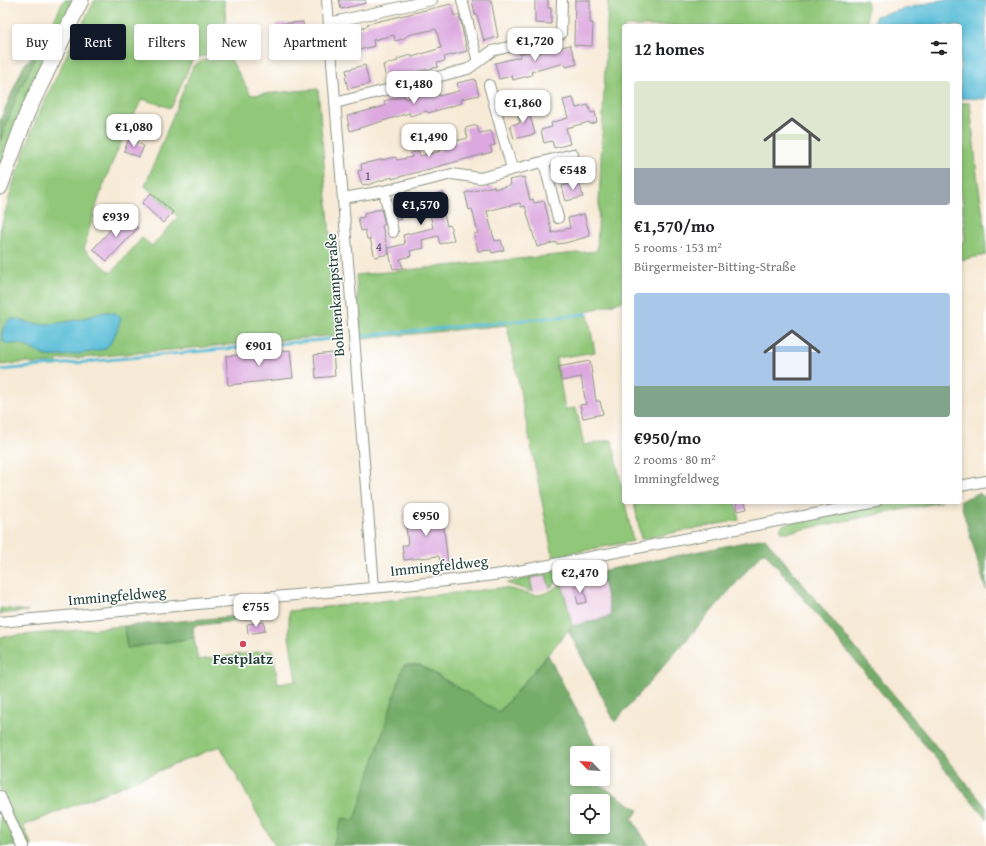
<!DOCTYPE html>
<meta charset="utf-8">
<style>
body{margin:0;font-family:"Gentium Book Plus",serif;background:#f2f2f2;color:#202124;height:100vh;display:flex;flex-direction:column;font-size:15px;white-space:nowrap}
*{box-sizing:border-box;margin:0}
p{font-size:13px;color:#757577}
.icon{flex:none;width:22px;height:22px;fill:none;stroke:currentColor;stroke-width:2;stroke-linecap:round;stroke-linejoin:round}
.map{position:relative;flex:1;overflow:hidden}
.panel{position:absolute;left:622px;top:24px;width:340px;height:480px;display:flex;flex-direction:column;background:#fff;border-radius:4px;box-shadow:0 2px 6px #0003}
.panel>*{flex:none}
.guide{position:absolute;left:12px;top:24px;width:380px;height:36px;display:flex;gap:8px}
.needle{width:26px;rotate:295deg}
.tools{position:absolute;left:570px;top:746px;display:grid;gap:8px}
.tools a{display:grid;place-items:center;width:40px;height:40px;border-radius:4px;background:#fff;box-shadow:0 2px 6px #0003;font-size:20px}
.price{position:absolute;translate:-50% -34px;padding:0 9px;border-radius:8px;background:#fff;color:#222;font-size:13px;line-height:26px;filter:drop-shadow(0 1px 2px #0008)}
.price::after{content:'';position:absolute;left:50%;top:24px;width:12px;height:9px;margin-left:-6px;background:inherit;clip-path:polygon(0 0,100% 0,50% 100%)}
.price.active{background:#111827;color:#fff}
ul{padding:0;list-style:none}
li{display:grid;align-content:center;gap:8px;height:212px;padding:0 12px}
li span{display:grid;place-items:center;height:124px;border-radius:4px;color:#555}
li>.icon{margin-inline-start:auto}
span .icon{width:72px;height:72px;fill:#fffc;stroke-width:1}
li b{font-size:17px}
h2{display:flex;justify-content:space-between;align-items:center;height:48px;padding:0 12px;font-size:17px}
.tag{padding:0 14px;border-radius:4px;background:#fff;box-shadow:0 2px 6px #0003;font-size:14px;line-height:36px}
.tag.active{background:#111827;color:#fff}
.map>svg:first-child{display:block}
</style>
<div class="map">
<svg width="986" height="846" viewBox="0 0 986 846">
<rect width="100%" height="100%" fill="#fff"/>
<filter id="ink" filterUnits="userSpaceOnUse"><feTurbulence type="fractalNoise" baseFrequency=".025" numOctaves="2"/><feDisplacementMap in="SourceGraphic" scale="8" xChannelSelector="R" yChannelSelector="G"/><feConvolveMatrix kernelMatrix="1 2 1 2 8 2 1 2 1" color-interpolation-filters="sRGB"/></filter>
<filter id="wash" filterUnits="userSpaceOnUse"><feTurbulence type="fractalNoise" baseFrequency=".012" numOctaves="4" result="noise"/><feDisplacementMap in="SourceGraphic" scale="16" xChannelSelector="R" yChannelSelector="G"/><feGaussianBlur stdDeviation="0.9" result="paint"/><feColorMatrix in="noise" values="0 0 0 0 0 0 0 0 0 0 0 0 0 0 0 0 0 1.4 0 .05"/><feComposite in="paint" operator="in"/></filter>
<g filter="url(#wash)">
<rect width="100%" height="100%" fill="#f7ead6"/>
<path fill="#eed0e7" d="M 601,571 L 611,616 L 572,626 L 562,583 L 570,578 Z
M 547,575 L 550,588 L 533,592 L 529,578 Z"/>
<path fill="#90c779" stroke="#588256" d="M 64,0 L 77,0 L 0,172 L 0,141 L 17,95 Z
M 95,0 L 224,0 L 229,52 L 193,58 L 171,108 L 142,99 C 117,147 97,196 84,249 L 111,273 L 142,238 L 152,246 L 178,217 L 145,186 L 193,66 L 204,60 L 230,58 L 251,95 L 318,89 L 338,335 L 57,360 L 56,366 L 51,366 L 51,363 L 31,364 L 29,362 L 0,365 L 0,231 L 13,184 L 35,122 L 68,52 Z
M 608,0 L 867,0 L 867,26 L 624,26 L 624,301 L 587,311 L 595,352 L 556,358 L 565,409 L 576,408 L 584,445 L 612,440 L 633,541 L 553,557 L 507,325 L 361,339 L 356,275 L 597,251 Z
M 960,103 L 970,103 L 977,175 L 986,234 L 986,255 L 960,260 L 960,243 L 965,242 L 962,196 L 960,196 Z
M 634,502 L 736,502 L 739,520 L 641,539 Z
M 893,502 L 941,502 L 789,532 L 781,532 L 781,527 L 784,524 Z
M 557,568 L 563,576 L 550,588 L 546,575 L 530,578 L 533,592 L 506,583 L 529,578 L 529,574 Z
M 562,583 L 572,626 L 499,712 L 420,665 L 405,665 L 355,821 L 342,819 L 333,846 L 275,846 L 220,746 L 23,826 L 32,846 L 25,846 L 0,789 L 0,637 L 124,626 L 127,648 L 194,638 L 198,660 L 273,650 L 278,684 L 296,681 L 289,636 L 289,611 L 500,588 C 529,589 533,606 562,583 Z
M 0,608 L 28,611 L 0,614 Z
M 0,802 L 19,846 L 0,846 Z"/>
<path fill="#74ac69" stroke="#4a744e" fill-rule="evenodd" d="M 42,44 L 17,95 L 0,141 L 0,121 L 23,67 Z
M 979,493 L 986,498 L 986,590 L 960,501 Z
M 765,538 L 986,807 L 986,819 L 764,551 L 615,722 L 568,630 L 572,626 L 611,616 L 601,571 Z
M 260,614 L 260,618 L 193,626 L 194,638 L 127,648 L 124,626 Z
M 548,655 L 595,745 L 587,753 L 577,753 L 577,765 L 575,768 L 577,769 L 577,779 L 591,779 L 639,810 L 632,819 L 649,846 L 333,846 L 342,818 L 355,820 L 404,665 L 420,665 L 499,712 ZM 577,801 L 603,801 L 603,827 L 577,827 Z"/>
<path fill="#59bdd7" stroke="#3c7d86" d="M 941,0 L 986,0 L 986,99 L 960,98 L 960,26 L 873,26 L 876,16 Z
M 103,312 C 111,312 116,312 121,318 C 119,326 112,344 106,348 C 101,352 52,358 46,356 C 37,353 29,346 20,344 C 14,343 8,346 3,341 C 0,335 4,322 11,319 C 21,319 29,324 38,324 C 59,325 84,319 103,312 Z"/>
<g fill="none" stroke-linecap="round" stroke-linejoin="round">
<path stroke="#59bdd7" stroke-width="3" d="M 361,336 L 587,314
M 0,370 L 342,338"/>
</g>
<g id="blocks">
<path fill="#dca8df" d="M 339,0 L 365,0 L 366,3 L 341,9 Z
M 472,0 L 491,0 L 498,37 L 484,41 L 477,15 L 475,15 Z
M 535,0 L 548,0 L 548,8 L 551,8 L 551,24 L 535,23 Z
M 575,0 L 590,0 L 590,23 L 593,23 L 592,46 L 574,45 Z
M 451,4 L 454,16 L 459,14 L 467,51 L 444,57 L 445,61 L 437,63 L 438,67 L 386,79 L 383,65 L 398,61 L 397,59 L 411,55 L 412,57 L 441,48 L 436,29 L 408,35 L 403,39 L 395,41 L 394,35 L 373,40 L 374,46 L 356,51 L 355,46 L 344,49 L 341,32 L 368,26 L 367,24 Z
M 303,22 L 304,38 L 278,40 L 276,24 Z
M 570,45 L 577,64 L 566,67 L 565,63 L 531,72 L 532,75 L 513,80 L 512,76 L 499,79 L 495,63 L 520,57 L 519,54 L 536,50 L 537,53 Z
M 365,65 L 369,84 L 348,89 L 345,76 L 347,76 L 346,70 Z
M 475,79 L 479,95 L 461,99 L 462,103 L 428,113 L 427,111 L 410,116 L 409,113 L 350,131 L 347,116 L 385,106 L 384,101 L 405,96 L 405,99 L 423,95 L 422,92 L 438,88 L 439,96 L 459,91 L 457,83 Z
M 573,98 L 576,108 L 588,105 L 591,113 L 595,112 L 597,122 L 590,124 L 589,122 L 566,128 L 570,144 L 554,148 L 552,141 L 544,143 L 541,130 L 552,127 L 551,123 L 568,118 L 563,100 Z
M 527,104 L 535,134 L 514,139 L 510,125 L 520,123 L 517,111 L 519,111 L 518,107 Z
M 477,125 L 479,133 L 491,131 L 495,145 L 490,146 L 492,152 L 392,179 L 392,177 L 367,185 L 366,184 L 362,185 L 358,171 L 362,170 L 361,164 L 396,157 L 397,160 L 412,157 L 411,153 L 419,151 L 420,156 L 441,151 L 440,147 L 449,145 L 448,143 L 468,138 L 465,128 Z
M 129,139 L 144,146 L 139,157 L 124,151 Z
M 584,165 L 587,177 L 574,180 L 571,168 Z
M 524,177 L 530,200 L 533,199 L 534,203 L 544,201 L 552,233 L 570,228 L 568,218 L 584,214 L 590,236 L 565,243 L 556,244 L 556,242 L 537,247 L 525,206 L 521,207 L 520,203 L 487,211 L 493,235 L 495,241 L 501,240 L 504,250 L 492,253 L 491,250 L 478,251 L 474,234 L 478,233 L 472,209 L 469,210 L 465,193 L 494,186 L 494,189 L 511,185 L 509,180 Z
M 579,181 L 583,197 L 566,201 L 562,186 Z
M 443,192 L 447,209 L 443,210 L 447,226 L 450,225 L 454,240 L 440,244 L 438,236 L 422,240 L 424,248 L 410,251 L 411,256 L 400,259 L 403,268 L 393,269 L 388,248 L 405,244 L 403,235 L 433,228 L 428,206 L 399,214 L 401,219 L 397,220 L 394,207 L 399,206 L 397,199 L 412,195 L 414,201 Z
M 151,193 L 173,212 L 163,223 L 142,203 Z
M 381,209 L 385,224 L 382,226 L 389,254 L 375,257 L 370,239 L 367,239 L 365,230 L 361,231 L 358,218 L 364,217 L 364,213 Z
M 124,215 L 138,228 L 107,261 L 93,249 Z
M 290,350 L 293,378 L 228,385 L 226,356 Z
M 333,353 L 335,376 L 316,378 L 314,355 Z
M 590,361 L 596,401 L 600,401 L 603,414 L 583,418 L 580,405 L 586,404 L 581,377 L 561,381 L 558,367 Z
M 736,502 L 745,502 L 747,509 L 738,511 Z
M 442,512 L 448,564 L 440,565 L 439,556 L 404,560 L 402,545 L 408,545 L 405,516 Z
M 583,585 L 587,602 L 578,604 L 574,587 Z
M 264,622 L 265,631 L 248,634 L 247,624 Z"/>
</g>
</g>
<g filter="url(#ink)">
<use href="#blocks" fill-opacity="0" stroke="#8b9485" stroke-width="1"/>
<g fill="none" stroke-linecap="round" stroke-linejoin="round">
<defs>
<path id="street" d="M 327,0 L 374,587
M 462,0 L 478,62
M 329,23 L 432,0
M 489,85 L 512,169
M 335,103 L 468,69 L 492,51 L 561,34 L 562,0
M 544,162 L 558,218
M 384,191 L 393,232
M 343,198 L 384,191 L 452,174 L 480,178 L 573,154
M 960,486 L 986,481
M 0,622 L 437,582 L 502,574 L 876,502
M 0,796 L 22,846"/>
<path id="secondary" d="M 0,187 L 27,113 L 81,0"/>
</defs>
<use href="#street" stroke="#8b9485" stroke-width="12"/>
<use href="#secondary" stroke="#8b9485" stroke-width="17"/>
<use href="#street" stroke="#fff" stroke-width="10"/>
<use href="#secondary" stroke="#fff" stroke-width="15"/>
</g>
</g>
<circle fill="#d1495b" stroke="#fff" stroke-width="1.5" cx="243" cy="644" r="4"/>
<g text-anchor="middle" stroke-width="3" stroke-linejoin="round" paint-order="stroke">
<g font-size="13" fill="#4e585f">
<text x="368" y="180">1</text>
<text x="379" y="251">4</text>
</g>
<g font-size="15" fill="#1f3d34" stroke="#fff">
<text transform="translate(335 295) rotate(-94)" y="5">Bohnenkampstraße</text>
<text transform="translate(439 566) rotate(-6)" y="5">Immingfeldweg</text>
<text transform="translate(117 596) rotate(-5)" y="5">Immingfeldweg</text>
</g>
<g font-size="15" font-weight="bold" fill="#1f3d34" stroke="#fff">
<text x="243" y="664">Festplatz</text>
</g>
</g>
</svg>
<div class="tools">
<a><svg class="needle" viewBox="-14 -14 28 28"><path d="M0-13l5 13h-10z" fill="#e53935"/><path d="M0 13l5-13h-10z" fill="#757577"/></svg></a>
<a><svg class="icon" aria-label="locate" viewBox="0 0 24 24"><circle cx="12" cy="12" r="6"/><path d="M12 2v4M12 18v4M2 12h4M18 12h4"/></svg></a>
</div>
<b class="price" style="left:535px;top:62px">€1,720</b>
<b class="price" style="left:414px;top:105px">€1,480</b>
<b class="price" style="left:523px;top:124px">€1,860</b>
<b class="price" style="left:134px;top:148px">€1,080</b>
<b class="price" style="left:429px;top:158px">€1,490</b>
<b class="price" style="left:573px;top:191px">€548</b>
<b class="price active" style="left:421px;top:226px">€1,570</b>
<b class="price" style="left:116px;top:238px">€939</b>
<b class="price" style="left:259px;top:367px">€901</b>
<b class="price" style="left:426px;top:537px">€950</b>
<b class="price" style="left:580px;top:594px">€2,470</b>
<b class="price" style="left:256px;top:628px">€755</b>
<div class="guide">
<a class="tag">Buy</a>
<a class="tag active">Rent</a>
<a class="tag">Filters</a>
<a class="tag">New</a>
<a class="tag">Apartment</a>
</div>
<section class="panel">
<h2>12 homes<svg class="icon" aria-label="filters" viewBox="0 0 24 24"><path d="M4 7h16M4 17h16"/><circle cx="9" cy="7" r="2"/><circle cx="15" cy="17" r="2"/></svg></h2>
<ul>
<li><span style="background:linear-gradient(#dfe7d0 70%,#9aa5b1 0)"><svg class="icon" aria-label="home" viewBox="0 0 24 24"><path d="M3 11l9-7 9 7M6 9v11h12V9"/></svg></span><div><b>€1,570/mo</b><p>5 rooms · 153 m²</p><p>Bürgermeister-Bitting-Straße</p></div></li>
<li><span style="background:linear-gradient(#a9c7e8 75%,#7fa58c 0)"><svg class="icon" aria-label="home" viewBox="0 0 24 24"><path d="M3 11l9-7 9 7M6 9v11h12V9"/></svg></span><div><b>€950/mo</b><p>2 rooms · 80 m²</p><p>Immingfeldweg</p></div></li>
</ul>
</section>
</div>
